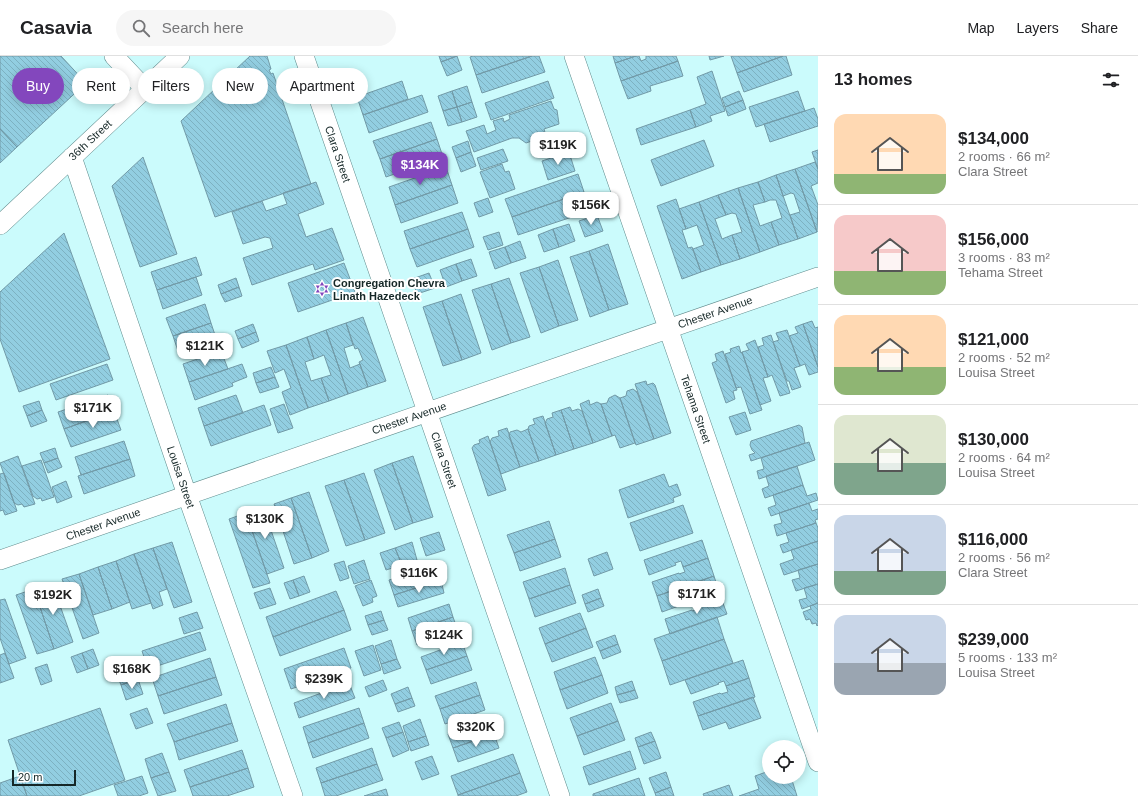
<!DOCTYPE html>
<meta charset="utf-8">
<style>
body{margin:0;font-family:Arial,sans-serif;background:#f6f6f6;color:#202124;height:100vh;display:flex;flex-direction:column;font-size:15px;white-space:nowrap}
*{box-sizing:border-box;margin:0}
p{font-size:13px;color:#757577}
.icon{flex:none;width:22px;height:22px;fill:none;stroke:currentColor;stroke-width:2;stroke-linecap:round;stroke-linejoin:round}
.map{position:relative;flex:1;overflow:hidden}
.panel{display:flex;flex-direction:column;background:#fff;width:320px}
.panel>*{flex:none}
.hud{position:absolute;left:12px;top:12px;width:380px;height:36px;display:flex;gap:8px}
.fabs{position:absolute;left:762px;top:684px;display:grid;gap:8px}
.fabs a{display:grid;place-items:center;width:44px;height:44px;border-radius:50%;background:#fff;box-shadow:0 2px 10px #0003;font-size:20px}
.scale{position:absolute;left:12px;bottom:10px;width:64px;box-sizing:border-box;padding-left:4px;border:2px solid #152727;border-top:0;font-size:11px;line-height:14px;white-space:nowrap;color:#152727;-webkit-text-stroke:3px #fff;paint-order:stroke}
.price{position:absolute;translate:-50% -34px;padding:0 9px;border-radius:8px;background:#fff;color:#222;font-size:13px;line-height:26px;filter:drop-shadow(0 1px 2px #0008)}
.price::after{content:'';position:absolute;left:50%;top:24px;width:12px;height:9px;margin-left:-6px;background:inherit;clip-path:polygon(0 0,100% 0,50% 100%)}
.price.active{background:#8347bd;color:#fff}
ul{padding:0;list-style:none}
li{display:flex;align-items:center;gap:12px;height:100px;padding:0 16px}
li+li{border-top:1px solid #e0e0e0}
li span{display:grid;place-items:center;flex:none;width:112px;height:80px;border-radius:12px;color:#555}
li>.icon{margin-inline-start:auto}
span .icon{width:48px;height:48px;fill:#fffc;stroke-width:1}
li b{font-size:17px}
h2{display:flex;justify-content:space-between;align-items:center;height:48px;padding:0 16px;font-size:17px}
.pill{padding:0 14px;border-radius:18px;background:#fff;box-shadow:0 2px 10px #0003;font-size:14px;line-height:36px}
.pill.active{background:#8347bd;color:#fff}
header{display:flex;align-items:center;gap:24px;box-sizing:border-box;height:56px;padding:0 20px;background:#fff;border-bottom:1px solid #e0e0e0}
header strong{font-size:19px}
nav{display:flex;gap:22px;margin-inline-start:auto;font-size:14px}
.search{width:280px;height:36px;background:#f6f6f6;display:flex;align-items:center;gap:10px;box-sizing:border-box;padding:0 14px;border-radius:22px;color:#757577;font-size:15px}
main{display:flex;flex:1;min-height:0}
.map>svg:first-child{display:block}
</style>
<header>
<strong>Casavia</strong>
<div class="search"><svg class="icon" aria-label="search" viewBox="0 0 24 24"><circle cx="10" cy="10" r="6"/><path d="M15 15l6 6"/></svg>Search here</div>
<nav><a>Map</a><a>Layers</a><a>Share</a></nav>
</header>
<main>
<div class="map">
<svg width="818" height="740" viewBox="0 0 818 740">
<defs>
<pattern id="building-back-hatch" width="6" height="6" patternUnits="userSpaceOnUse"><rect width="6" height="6" fill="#92cee1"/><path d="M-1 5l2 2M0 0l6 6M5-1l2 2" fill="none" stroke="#7db1c1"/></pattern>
</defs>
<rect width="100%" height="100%" fill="#cbfbfc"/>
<path fill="url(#building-back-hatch)" stroke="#729aa7" d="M 0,0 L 61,0 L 86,27 L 17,91 L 0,73 Z
M 250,0 L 267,0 L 271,13 L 269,14 L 271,18 L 273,17 L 311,128 L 215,161 L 181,65 Z
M 439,0 L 457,0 L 441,6 Z
M 457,0 L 462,14 L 447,20 L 441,6 Z
M 473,0 L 532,0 L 476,19 L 470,1 Z
M 532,0 L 539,0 L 545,16 L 482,37 L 476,19 Z
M 613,0 L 636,0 L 615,7 Z
M 636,0 L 639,0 L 641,5 L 646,3 L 646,0 L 676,0 L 678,5 L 621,25 L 615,7 Z
M 709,0 L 724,0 L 710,4 Z
M 731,0 L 783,0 L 737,17 Z
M 783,0 L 786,0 L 792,19 L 744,36 L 737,17 Z
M 678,5 L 683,20 L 650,30 L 651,35 L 628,43 L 621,25 Z
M 712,15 L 725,55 L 710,60 L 712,65 L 696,71 L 690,54 L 706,48 L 697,21 Z
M 402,25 L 408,43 L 363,59 L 357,41 Z
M 548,25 L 554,42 L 491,64 L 485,47 Z
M 467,30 L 472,46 L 457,51 L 452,35 Z
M 452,35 L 457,51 L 443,55 L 438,40 Z
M 739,35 L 743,44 L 725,51 L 722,42 Z
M 798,35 L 805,55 L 756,71 L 749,51 Z
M 422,39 L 428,56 L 369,77 L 363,59 Z
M 743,44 L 746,53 L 728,60 L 725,51 Z
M 551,45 L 554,53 L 557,54 L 559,68 L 544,73 L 546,80 L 526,87 L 519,82 L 512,82 L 474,96 L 466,75 L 484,69 L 487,78 L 496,74 L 493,65 L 503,62 L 504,66 L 510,63 L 509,59 Z
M 472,46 L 477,61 L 462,66 L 457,51 Z
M 457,51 L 462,66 L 448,70 L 443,55 Z
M 814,52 L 818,63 L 818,70 L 770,86 L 764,68 Z
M 690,54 L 696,71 L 641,89 L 636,73 Z
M 431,66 L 437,83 L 380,103 L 373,85 Z
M 0,73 L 17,91 L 0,107 Z
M 437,83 L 443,101 L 386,121 L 380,103 Z
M 704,84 L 714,110 L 661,130 L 651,104 Z
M 468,85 L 471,96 L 456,102 L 452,91 Z
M 503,93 L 508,105 L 481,114 L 477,102 Z
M 818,94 L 818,113 L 812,96 Z
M 471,96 L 476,110 L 461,116 L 456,102 Z
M 569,96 L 575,115 L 548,124 L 542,105 Z
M 143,101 L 177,198 L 140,211 L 112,130 Z
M 815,106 L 818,113 L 818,127 L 811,130 L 818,149 L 817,176 L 795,113 Z
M 502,108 L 505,116 L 509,115 L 515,133 L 490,142 L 480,116 Z
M 446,111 L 452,129 L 395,149 L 389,131 Z
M 795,113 L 817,176 L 798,183 L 790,159 L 800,156 L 794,138 L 791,137 L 783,140 L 776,119 Z
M 578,118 L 584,136 L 512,161 L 505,143 Z
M 776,119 L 798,183 L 779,189 L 771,166 L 782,162 L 776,144 L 770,144 L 765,146 L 758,126 Z
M 316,126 L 324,148 L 298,158 L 306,181 L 332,172 L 344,204 L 315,214 L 313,208 L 252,229 L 243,202 L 273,192 L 270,182 L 265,181 L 243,188 L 232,156 L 262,145 L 266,155 L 287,148 L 283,137 Z
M 758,126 L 765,146 L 753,149 L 760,170 L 771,166 L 779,189 L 760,196 L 738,132 Z
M 452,129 L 458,147 L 401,167 L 395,149 Z
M 738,132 L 760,196 L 740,203 L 732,179 L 742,176 L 736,158 L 732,157 L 726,159 L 718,139 Z
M 584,136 L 590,155 L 518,179 L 512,161 Z
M 718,139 L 726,159 L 715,163 L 722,183 L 732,179 L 740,203 L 721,209 L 699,146 Z
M 488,142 L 493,156 L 479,161 L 474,147 Z
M 676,143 L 686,173 L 682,174 L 688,192 L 692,191 L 701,216 L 682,223 L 657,150 Z
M 699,146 L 721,209 L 701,216 L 693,193 L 704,189 L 697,169 L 686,173 L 679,153 Z
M 462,156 L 468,173 L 410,193 L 404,175 Z
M 597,159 L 603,175 L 585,181 L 579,165 Z
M 569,168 L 575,185 L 559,191 L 553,173 Z
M 468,173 L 474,191 L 417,211 L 410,193 Z
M 553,173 L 559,191 L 544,196 L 538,179 Z
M 499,176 L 503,189 L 488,194 L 483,181 Z
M 64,177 L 110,303 L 19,336 L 0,283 L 0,236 Z
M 520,185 L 526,202 L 511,207 L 505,191 Z
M 608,188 L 628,248 L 609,254 L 589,195 Z
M 505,191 L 511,207 L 495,213 L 489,196 Z
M 589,195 L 609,254 L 590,261 L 570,201 Z
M 196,201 L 202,219 L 157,234 L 151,216 Z
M 471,203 L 477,220 L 462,225 L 456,208 Z
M 558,204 L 578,264 L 559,270 L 539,211 Z
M 344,207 L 355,236 L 298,256 L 288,227 Z
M 456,208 L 462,225 L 446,231 L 440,214 Z
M 539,211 L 559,270 L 541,277 L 520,217 Z
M 429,217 L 435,232 L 417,238 L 412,223 Z
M 196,221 L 202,239 L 163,253 L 157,234 Z
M 236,222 L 239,231 L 221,238 L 218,229 Z
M 509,222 L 530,281 L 511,287 L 491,228 Z
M 491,228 L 511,287 L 492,294 L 472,234 Z
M 239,231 L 242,240 L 225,246 L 221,238 Z
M 461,238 L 481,297 L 462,304 L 442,245 Z
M 442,245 L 462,304 L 443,310 L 423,251 Z
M 205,248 L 211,267 L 173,280 L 166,262 Z
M 363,261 L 386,325 L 368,331 L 359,306 L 363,304 L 358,292 L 355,293 L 346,267 Z
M 812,265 L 815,272 L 818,271 L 818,311 L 803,268 Z
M 211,267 L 217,285 L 179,298 L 173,280 Z
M 346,267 L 353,289 L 344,292 L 350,312 L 360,308 L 368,331 L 348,338 L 326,274 Z
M 253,268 L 256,276 L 238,283 L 235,275 Z
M 803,268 L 818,311 L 818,316 L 809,319 L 805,308 L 800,310 L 789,280 L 798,277 L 795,271 Z
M 326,274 L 348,338 L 329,345 L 321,322 L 331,319 L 324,299 L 314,303 L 307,281 Z
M 787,274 L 800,310 L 794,312 L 801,331 L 792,334 L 789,325 L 787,325 L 773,286 L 779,284 L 776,277 Z
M 256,276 L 259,285 L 242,292 L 238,283 Z
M 771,279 L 790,337 L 780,340 L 772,319 L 768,321 L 758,291 L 764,289 L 762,282 Z
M 307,281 L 314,303 L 305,306 L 311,325 L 321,322 L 329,345 L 308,352 L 286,289 Z
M 755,284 L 768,321 L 763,322 L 771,345 L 760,349 L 742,296 L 749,294 L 746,288 Z
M 286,289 L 308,352 L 290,359 L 282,336 L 291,332 L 284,313 L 275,317 L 267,295 Z
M 739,290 L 741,297 L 742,296 L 762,354 L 750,358 L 741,331 L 736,332 L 725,298 L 731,296 L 730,293 Z
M 221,295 L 228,313 L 189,326 L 183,308 Z
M 723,295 L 737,334 L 733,335 L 735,343 L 726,347 L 712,307 L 717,305 L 715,298 Z
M 107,308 L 113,324 L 56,344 L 50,328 Z
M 242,308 L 247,321 L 232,327 L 233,330 L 195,344 L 189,326 Z
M 271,311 L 275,321 L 256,327 L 253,317 Z
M 275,321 L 279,331 L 260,337 L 256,327 Z
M 646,325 L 647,329 L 653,327 L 655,329 L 671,377 L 654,383 L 635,328 Z
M 633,333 L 637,336 L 654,383 L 636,389 L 620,342 L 626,340 L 627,335 Z
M 108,339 L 114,355 L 64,373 L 58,356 Z
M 236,339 L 243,357 L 204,370 L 198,352 Z
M 615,339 L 620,342 L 635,387 L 620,392 L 615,379 L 612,380 L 601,348 L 607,347 L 609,342 Z
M 589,344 L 590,349 L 597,346 L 601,348 L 612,380 L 593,387 L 580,348 Z
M 39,345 L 42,354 L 27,360 L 23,350 Z
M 284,348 L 293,372 L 278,377 L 270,353 Z
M 264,349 L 271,369 L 211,390 L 204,370 Z
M 570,351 L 572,355 L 578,353 L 582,355 L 593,387 L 574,393 L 561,354 Z
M 42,354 L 47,365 L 31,371 L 27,360 Z
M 561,354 L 574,393 L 556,399 L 545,367 L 547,363 L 553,361 L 552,357 Z
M 114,355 L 121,374 L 71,391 L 64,373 Z
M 745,356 L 751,374 L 736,379 L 729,361 Z
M 543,360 L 556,399 L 539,405 L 528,373 L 529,370 L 535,368 L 533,363 Z
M 799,369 L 802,371 L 805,387 L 751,405 L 749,399 L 755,397 L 752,394 L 750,389 L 751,385 Z
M 507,372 L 520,411 L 501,418 L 490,386 L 492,382 L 499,380 L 498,375 Z
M 528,373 L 539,405 L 520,411 L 509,380 L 510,376 L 517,374 L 521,376 Z
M 488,380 L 506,434 L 488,440 L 472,392 L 474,389 L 480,387 L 479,384 Z
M 124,385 L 130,403 L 81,419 L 75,401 Z
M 809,386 L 815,404 L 759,423 L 757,415 L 764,413 L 761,402 Z
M 55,392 L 58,402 L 44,407 L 40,397 Z
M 18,400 L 35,448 L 24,451 L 22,448 L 18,449 L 14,447 L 0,407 Z
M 413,400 L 433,461 L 413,467 L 392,407 Z
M 58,402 L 62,411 L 48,417 L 44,407 Z
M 130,403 L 135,420 L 84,438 L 78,420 Z
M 41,404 L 54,441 L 42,445 L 41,442 L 37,443 L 33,440 L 22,410 Z
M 392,407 L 413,467 L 395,474 L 374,414 Z
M 797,410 L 803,429 L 765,442 L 762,433 L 769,430 L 766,420 Z
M 4,417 L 17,455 L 5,459 L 3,454 L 0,455 L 0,418 Z
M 364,417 L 385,477 L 365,484 L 344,424 Z
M 664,418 L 669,431 L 677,428 L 681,439 L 673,442 L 674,446 L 628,462 L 619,434 Z
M 344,424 L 365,484 L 346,490 L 325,430 Z
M 66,425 L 72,441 L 57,447 L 52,431 Z
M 803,429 L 807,440 L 816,437 L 818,444 L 771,460 L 768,452 L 776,449 L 773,439 Z
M 309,436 L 329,495 L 312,502 L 291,442 Z
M 291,442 L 312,502 L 294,508 L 274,448 Z
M 809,447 L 812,455 L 818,453 L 818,463 L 815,464 L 816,467 L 777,480 L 774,469 L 782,467 L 779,457 Z
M 683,449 L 693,477 L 640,495 L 630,467 Z
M 263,451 L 284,512 L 267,518 L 246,457 Z
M 246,457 L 270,527 L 253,532 L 229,463 Z
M 549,465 L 555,483 L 514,497 L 507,479 Z
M 816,467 L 818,472 L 818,485 L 783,497 L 780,489 L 789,486 L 786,477 Z
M 439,476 L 445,494 L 426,500 L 420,482 Z
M 555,483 L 561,501 L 520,515 L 514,497 Z
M 702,484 L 708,502 L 683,511 L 681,505 L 675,507 L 676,509 L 649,519 L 644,504 Z
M 818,485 L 818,508 L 784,519 L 780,508 L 794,503 L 791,494 Z
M 172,486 L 192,546 L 174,552 L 153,492 Z
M 412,486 L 417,504 L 402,509 L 395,492 Z
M 153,492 L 167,533 L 159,536 L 163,549 L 153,553 L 134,498 Z
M 395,492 L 402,509 L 386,514 L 380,497 Z
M 607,496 L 613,513 L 594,520 L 588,503 Z
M 134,498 L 151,547 L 132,553 L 116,505 Z
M 708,502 L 714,520 L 657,540 L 652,526 L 679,517 L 679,518 L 685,516 L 683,511 Z
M 364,504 L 370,523 L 354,528 L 348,510 Z
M 116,505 L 130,546 L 112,553 L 98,511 Z
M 344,505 L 349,522 L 340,525 L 334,508 Z
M 818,508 L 818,528 L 796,535 L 792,524 L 800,522 L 798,514 Z
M 436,509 L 441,524 L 394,539 L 389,524 Z
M 98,511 L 112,553 L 93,559 L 79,518 Z
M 565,512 L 570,529 L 529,543 L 523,526 Z
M 79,518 L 99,577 L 83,583 L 62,523 Z
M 304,520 L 310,536 L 299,540 L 293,524 Z
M 714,520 L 720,539 L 696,547 L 694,542 L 688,544 L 690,546 L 662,556 L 657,540 Z
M 293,524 L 299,540 L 290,543 L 284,527 Z
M 371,524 L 377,540 L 372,542 L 373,546 L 363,550 L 355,530 Z
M 441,524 L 444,537 L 398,551 L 394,539 Z
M 52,527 L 73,586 L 54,593 L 34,533 Z
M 818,528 L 818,547 L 802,553 L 799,544 L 807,542 L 804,532 Z
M 570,529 L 576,547 L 535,561 L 529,543 Z
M 270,532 L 276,548 L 260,553 L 254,537 Z
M 34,533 L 54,593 L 37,598 L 16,539 Z
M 598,533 L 601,542 L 585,548 L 582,539 Z
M 336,535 L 344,554 L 273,581 L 266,561 Z
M 720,539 L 727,558 L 670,578 L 665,563 L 692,554 L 692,555 L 698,553 L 696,547 Z
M 601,542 L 604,550 L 588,556 L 585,548 Z
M 5,543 L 26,602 L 9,608 L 0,582 L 0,544 Z
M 818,547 L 818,569 L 817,570 L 816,567 L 812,568 L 810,563 L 806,564 L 803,556 L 811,553 L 810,550 Z
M 449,548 L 453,561 L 412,575 L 408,562 Z
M 344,554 L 351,574 L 280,600 L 273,581 Z
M 381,555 L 384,564 L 368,569 L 365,560 Z
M 197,556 L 203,572 L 184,578 L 179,562 Z
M 580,557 L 586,572 L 545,588 L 539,572 Z
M 453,561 L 458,575 L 417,589 L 412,575 Z
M 717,561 L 724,583 L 662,605 L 654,583 Z
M 384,564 L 388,574 L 372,579 L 368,569 Z
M 586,572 L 593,591 L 552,606 L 545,588 Z
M 200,576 L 206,594 L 148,613 L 142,595 Z
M 615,579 L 618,588 L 600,595 L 596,586 Z
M 724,583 L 733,607 L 670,629 L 662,605 Z
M 391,584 L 397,603 L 381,608 L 375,590 Z
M 462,586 L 467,600 L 426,614 L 421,601 Z
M 618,588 L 621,596 L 603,603 L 600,595 Z
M 373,589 L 381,614 L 364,620 L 355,595 Z
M 344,592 L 351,612 L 291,633 L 284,613 Z
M 93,593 L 99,609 L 88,613 L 82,597 Z
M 5,597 L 14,622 L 0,627 L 0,599 Z
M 82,597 L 88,613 L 77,617 L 71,601 Z
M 467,600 L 472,614 L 431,628 L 426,614 Z
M 595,601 L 602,619 L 560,634 L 554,616 Z
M 210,602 L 216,621 L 158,640 L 152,622 Z
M 397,603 L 401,612 L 384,618 L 381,608 Z
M 743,604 L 749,622 L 726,630 L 724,625 L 718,627 L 719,628 L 691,638 L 685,624 Z
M 132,606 L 138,623 L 121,629 L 114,612 Z
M 47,608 L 52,625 L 41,629 L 35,612 Z
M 602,619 L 608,637 L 567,653 L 560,634 Z
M 216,621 L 222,639 L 164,658 L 158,640 Z
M 749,622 L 755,641 L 698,660 L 693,646 L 720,637 L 721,638 L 728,636 L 726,630 Z
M 138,623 L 143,638 L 126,644 L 121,629 Z
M 383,624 L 387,634 L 369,641 L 365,631 Z
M 632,625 L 635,634 L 617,639 L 615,631 Z
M 476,626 L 480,639 L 440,653 L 435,640 Z
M 349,627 L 355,642 L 299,662 L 294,647 Z
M 408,631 L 412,642 L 395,648 L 391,638 Z
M 635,634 L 638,642 L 620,647 L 617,639 Z
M 480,639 L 485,654 L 445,668 L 440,653 Z
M 753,641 L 761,662 L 729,673 L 726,666 L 703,674 L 698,660 Z
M 412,642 L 415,650 L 398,656 L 395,648 Z
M 611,647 L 618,665 L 577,680 L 570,662 Z
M 226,648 L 232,667 L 174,686 L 167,668 Z
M 100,652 L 125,724 L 79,740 L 27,740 L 8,684 Z
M 147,652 L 153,667 L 136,673 L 130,658 Z
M 359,652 L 364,667 L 308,687 L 303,671 Z
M 420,663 L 426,680 L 408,686 L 403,670 Z
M 489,664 L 494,678 L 453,692 L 448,678 Z
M 618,665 L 625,684 L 584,699 L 577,680 Z
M 399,666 L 403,676 L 386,682 L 382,672 Z
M 232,667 L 238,685 L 179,704 L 174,686 Z
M 364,667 L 369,682 L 313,702 L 308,687 Z
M 403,676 L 409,694 L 393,701 L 386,682 Z
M 651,676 L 655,685 L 638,691 L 635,682 Z
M 494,678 L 499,692 L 458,706 L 453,692 Z
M 426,680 L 429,689 L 411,695 L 408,686 Z
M 655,685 L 661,702 L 644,708 L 638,691 Z
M 372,692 L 377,708 L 321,727 L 316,712 Z
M 242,694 L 248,712 L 190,731 L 184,714 Z
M 630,695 L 636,713 L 589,729 L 583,711 Z
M 162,697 L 169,716 L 151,722 L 145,703 Z
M 513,698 L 520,717 L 458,739 L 451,720 Z
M 432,700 L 439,718 L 422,724 L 415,706 Z
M 377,708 L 383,724 L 336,740 L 325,740 L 321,727 Z
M 248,712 L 254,731 L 227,740 L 193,740 L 190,731 Z
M 769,715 L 769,721 L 791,721 L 797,740 L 739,740 L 759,733 L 755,720 Z
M 169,716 L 176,735 L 158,740 L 151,722 Z
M 666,716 L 671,731 L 655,737 L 649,722 Z
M 520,717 L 527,736 L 516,740 L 458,740 L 458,739 Z
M 20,720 L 27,740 L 0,740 L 0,727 Z
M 142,720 L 148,737 L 139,740 L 118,740 L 114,729 Z
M 639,722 L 645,740 L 593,740 L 593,738 Z
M 729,729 L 733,740 L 704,740 L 703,738 Z
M 671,731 L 674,740 L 656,740 L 655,737 Z
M 386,733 L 388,740 L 364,740 Z"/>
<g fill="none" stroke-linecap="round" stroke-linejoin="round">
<defs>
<path id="street" d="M 114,0 L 145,33
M 304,0 L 560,740
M 574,0 L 818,706
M 72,101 L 187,439 L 293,740
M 0,169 L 180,0
M 0,504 L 818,221"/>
</defs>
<use href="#street" stroke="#5f8b8c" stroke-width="20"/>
<use href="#street" stroke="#fff" stroke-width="19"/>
</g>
<defs>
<symbol id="synagogue-bare" viewBox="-9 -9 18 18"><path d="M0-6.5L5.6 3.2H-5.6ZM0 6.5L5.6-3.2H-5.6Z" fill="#8347bd" stroke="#fff" stroke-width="2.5" paint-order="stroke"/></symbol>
</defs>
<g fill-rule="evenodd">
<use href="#synagogue-bare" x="312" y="223" width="20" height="20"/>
</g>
<g text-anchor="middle" stroke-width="4" stroke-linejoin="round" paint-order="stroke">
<g font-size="11" fill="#152727" stroke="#fff">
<text transform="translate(90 84) rotate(-43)" y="4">36th Street</text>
<text transform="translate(338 98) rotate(71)" y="4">Clara Street</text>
<text transform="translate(715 256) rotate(-19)" y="4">Chester Avenue</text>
<text transform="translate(696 353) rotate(71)" y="4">Tehama Street</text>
<text transform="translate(409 362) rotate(-19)" y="4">Chester Avenue</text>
<text transform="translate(444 404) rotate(71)" y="4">Clara Street</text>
<text transform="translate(181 421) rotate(71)" y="4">Louisa Street</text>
<text transform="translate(103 468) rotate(-19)" y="4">Chester Avenue</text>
</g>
<g font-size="11" font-weight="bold" fill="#152727" stroke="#fff" text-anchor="start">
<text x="333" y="231">Congregation Chevra<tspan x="333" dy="13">Linath Hazedeck</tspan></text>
</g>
</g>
</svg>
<div class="fabs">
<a><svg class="icon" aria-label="locate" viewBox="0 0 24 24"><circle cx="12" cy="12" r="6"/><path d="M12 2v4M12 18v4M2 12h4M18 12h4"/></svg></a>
</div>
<div class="scale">20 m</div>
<b class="price" style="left:558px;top:110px">$119K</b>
<b class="price active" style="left:420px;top:130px">$134K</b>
<b class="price" style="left:591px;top:170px">$156K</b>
<b class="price" style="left:205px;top:311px">$121K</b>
<b class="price" style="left:93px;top:373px">$171K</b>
<b class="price" style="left:265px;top:484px">$130K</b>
<b class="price" style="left:419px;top:538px">$116K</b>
<b class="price" style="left:697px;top:559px">$171K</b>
<b class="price" style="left:53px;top:560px">$192K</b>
<b class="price" style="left:444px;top:600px">$124K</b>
<b class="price" style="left:132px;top:634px">$168K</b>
<b class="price" style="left:324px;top:644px">$239K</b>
<b class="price" style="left:476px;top:692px">$320K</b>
<div class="hud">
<a class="pill active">Buy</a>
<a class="pill">Rent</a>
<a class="pill">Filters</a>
<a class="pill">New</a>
<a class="pill">Apartment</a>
</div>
</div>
<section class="panel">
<h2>13 homes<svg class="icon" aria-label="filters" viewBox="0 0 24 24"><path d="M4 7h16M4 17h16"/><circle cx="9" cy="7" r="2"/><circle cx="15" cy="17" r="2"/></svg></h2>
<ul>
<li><span style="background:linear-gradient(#ffd9b3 75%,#8fb573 0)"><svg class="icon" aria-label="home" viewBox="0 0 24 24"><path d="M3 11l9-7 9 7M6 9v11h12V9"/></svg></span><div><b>$134,000</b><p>2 rooms · 66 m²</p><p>Clara Street</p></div></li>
<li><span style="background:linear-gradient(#f6c9c9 70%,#8fb573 0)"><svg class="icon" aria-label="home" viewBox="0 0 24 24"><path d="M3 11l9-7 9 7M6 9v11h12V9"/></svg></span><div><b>$156,000</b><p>3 rooms · 83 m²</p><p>Tehama Street</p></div></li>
<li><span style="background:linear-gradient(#ffd9b3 65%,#8fb573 0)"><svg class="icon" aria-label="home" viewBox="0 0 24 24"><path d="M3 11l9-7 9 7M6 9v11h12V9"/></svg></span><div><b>$121,000</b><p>2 rooms · 52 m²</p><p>Louisa Street</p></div></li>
<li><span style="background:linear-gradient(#dfe7d0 60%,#7fa58c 0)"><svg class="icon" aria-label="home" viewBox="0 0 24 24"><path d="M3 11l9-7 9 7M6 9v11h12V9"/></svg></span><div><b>$130,000</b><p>2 rooms · 64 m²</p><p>Louisa Street</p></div></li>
<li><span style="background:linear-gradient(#c9d6e8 70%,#7fa58c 0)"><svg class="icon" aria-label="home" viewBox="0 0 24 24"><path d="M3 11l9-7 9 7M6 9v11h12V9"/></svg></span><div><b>$116,000</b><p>2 rooms · 56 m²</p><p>Clara Street</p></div></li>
<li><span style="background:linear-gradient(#c9d6e8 60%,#9aa5b1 0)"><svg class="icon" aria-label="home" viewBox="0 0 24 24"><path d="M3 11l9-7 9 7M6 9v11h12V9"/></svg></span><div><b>$239,000</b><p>5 rooms · 133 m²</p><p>Louisa Street</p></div></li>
</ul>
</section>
</main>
